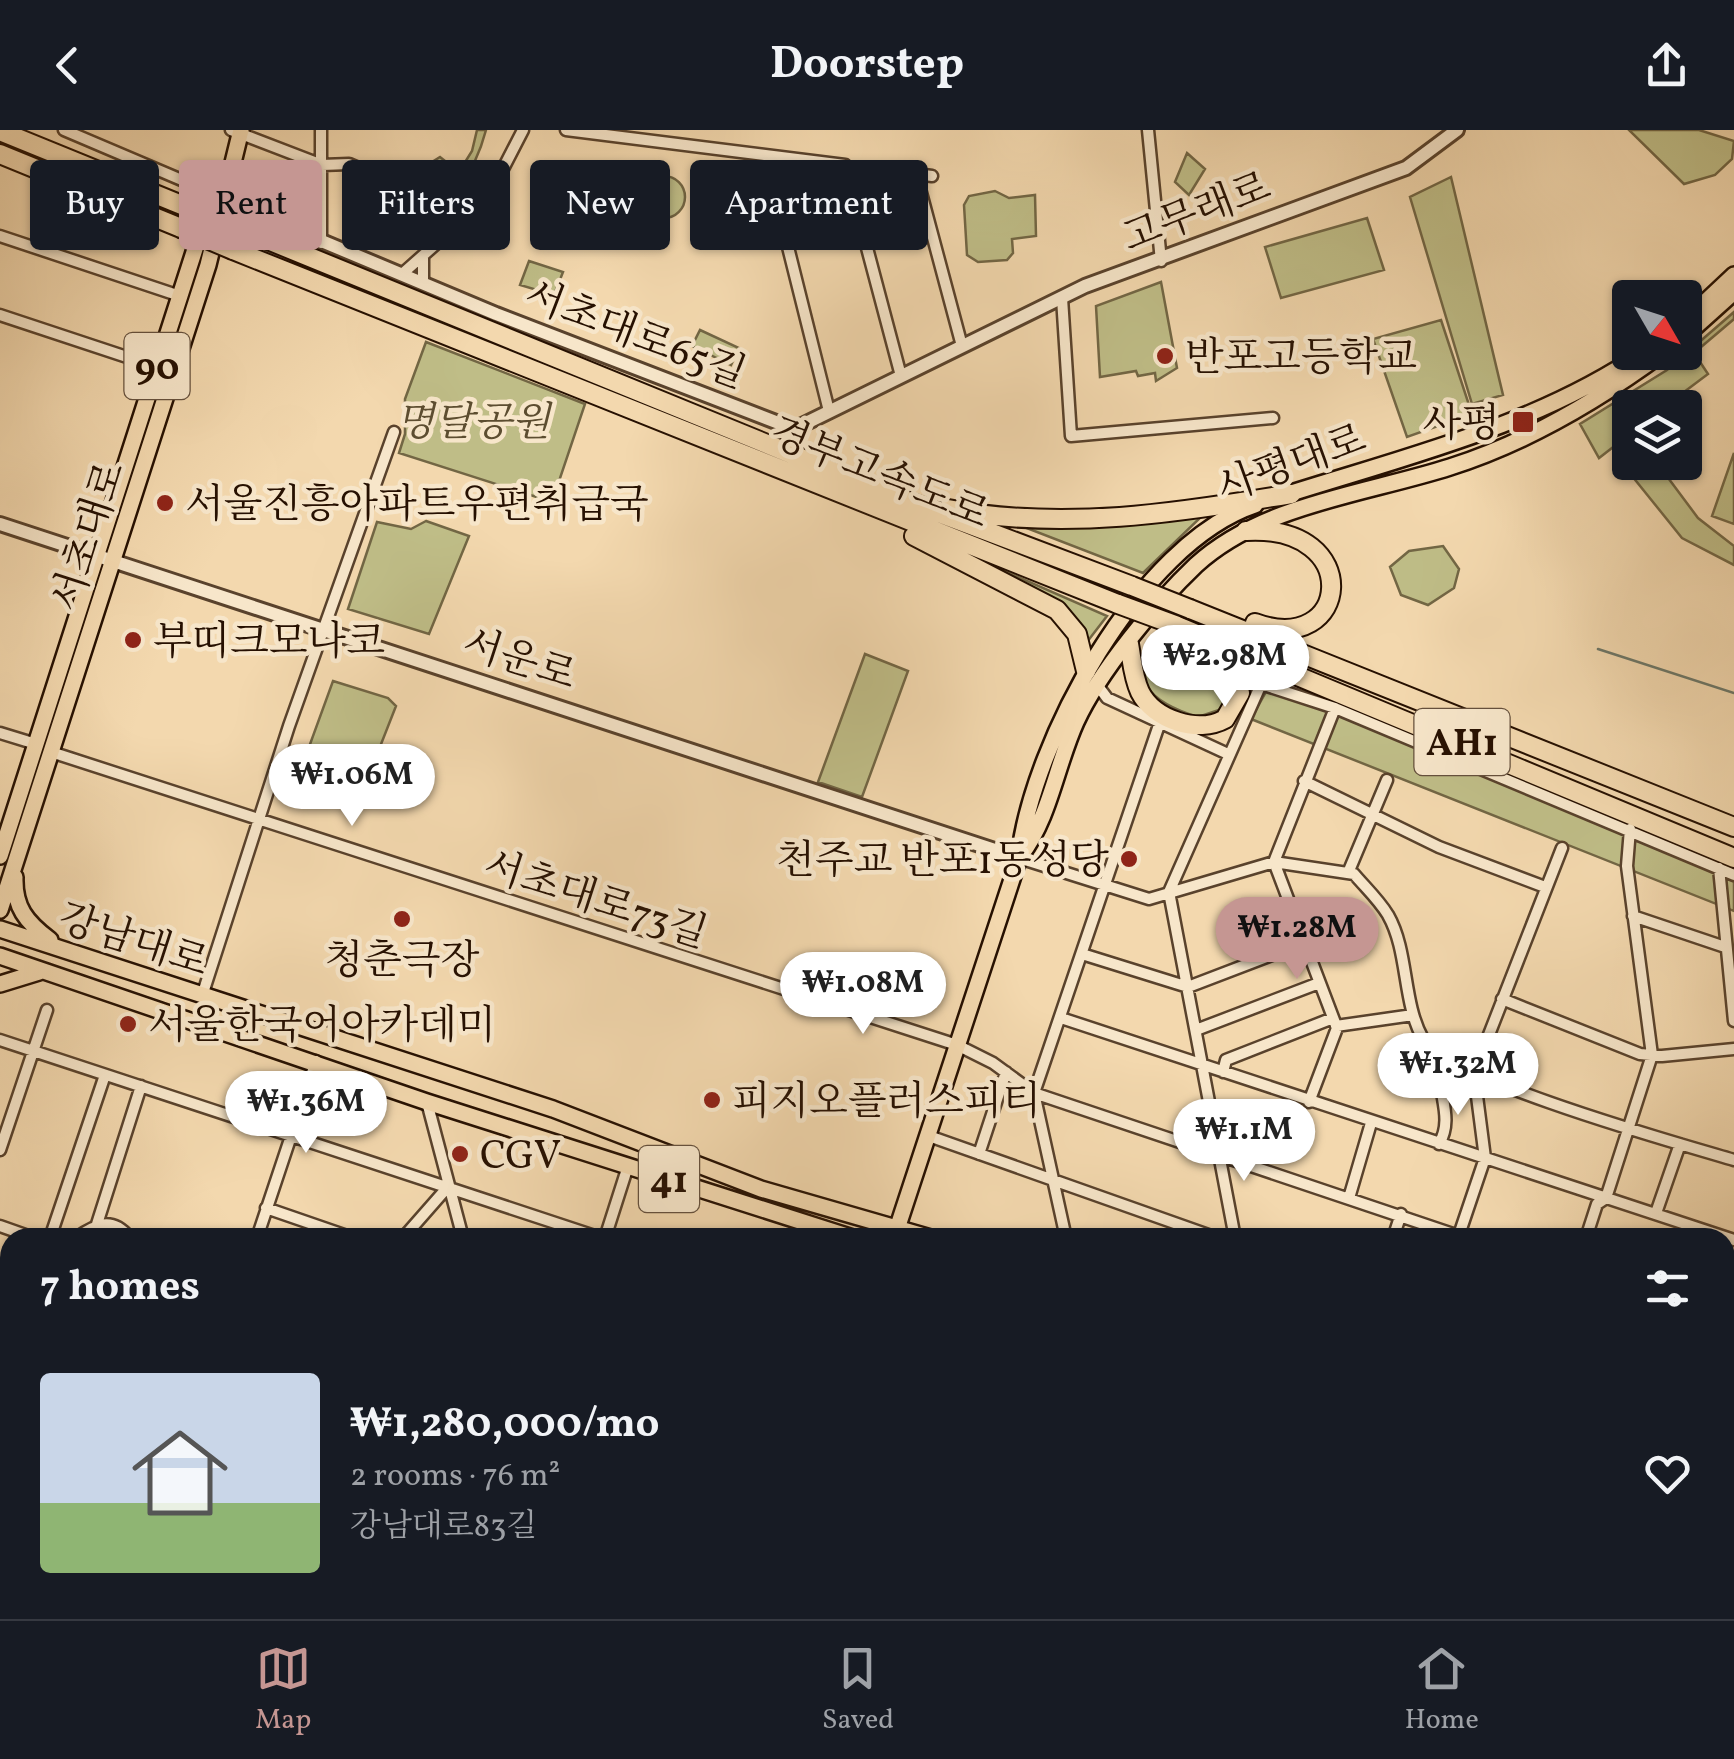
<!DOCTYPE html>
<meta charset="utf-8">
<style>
body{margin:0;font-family:Vollkorn,"Noto Serif KR",serif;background:#242831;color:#f1f3f6;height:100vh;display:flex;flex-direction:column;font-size:38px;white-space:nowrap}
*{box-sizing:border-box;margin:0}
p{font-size:32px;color:#9ea1a6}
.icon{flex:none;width:55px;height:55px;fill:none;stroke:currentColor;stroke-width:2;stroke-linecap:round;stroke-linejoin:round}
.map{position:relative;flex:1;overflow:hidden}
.drawer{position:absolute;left:0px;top:1098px;width:1735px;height:392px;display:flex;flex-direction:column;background:#171b24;border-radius:30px 30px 0 0;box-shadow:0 2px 8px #0004}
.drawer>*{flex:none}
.guide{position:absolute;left:30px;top:30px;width:1000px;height:90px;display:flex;gap:20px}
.needle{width:65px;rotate:129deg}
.fabs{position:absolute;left:1612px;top:150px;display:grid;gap:20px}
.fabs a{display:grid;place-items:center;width:90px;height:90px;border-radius:10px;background:#171b24;box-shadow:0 2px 8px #0004;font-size:50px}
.price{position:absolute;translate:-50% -85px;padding:0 22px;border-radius:35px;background:#fff;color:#222;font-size:32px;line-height:65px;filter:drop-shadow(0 2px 5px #0008)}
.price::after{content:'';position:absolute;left:50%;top:60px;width:30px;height:22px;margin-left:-15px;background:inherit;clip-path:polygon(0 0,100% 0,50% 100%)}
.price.active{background:#c59692;color:#111}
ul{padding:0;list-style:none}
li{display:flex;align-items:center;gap:30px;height:250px;padding:0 40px}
li span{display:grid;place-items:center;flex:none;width:280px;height:200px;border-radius:10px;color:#555}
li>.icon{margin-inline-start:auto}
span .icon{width:120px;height:120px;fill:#fffc;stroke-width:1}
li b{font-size:42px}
h2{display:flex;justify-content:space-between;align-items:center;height:120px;padding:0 40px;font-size:42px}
.tag{padding:0 35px;border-radius:10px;background:#171b24;box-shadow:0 2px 8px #0004;font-size:35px;line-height:90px}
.tag.active{background:#c59692;color:#111}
header{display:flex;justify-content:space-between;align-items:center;height:130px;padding:0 40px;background:#171b24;font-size:45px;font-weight:700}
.dock{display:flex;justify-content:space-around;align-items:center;height:140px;border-top:2px solid #363941;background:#171b24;font-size:28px;color:#9ea1a6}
.dock a{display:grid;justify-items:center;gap:5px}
.dock .active{color:#c59692}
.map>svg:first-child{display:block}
</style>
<header><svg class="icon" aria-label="back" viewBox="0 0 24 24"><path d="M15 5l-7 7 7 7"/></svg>Doorstep<svg class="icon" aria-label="share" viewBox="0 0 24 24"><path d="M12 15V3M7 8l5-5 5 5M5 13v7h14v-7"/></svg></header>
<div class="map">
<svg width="1734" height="1489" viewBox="0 0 1734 1489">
<rect width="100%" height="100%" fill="#f3d8ae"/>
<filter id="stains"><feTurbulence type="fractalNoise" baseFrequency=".002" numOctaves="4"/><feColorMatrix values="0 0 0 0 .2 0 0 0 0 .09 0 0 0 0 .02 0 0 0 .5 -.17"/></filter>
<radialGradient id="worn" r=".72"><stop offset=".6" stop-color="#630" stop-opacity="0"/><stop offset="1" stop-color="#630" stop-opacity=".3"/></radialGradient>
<path fill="#bfbd87" stroke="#726644" stroke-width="2.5" d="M 477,0 L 486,0 C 475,43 444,90 404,112 L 400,107 L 437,70 L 420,55 L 424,37 L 440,27 L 459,42 L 472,21 Z
M 1629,0 L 1699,0 L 1734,11 L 1732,29 L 1715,45 L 1684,54 Z
M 1187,23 L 1205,39 L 1189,65 L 1175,52 Z
M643 67a21 21 0 1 1 42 0a21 21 0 1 1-42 0Z
M 1451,47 L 1503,265 L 1472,274 L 1410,67 Z
M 995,61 L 1009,68 L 1035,65 L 1036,106 L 1012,109 L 1013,123 L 1007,130 L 978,132 L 967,125 L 964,75 L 969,66 Z
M 1367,88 L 1384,140 L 1281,168 L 1265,117 Z
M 529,131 L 563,142 L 554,165 L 520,155 Z
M 1161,152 L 1177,238 L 1156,251 L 1155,243 L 1138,246 L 1136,241 L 1100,247 L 1096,176 Z
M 1734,182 L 1734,189 L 1694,223 L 1708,244 L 1664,277 L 1630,278 L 1630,304 L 1599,328 L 1580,294 L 1667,240 Z
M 1441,190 L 1472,284 L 1407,307 L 1373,209 Z
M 700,200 L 739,218 L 731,235 L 692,216 Z
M 426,212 L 585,274 L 552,372 L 399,323 L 405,304 L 405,269 Z
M 1734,323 L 1734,394 L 1712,386 Z
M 1630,332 L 1657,333 L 1698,388 L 1734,416 L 1734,435 L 1682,408 L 1624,336 Z
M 1184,385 L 1201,387 L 1143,443 L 998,387 Z
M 426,391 L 469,406 L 429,504 L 348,479 L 377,392 L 411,399 Z
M 1443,416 L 1459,439 L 1454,458 L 1428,475 L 1401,465 L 1390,437 L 1409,421 Z
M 959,421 L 1107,486 L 1087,512 Z
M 1161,507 L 1224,535 L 1233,562 L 1225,578 L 1198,587 C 1153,573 1122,550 1161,507 Z
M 865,524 L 908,541 L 862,667 L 818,652 Z
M 333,551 L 388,568 L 396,576 L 363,660 L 309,647 L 301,639 Z
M 1267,560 L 1345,588 L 1734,750 L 1734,781 L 1251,589 Z"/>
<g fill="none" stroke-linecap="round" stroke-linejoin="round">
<path stroke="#6c7667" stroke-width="2.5" d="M 1598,519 L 1734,563"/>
<defs>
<path id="minor" d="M 64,0 L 217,65
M 231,0 L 322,35 L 349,34 L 363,40
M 321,0 L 321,113
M 566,0 L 845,35 L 901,246
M 1148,0 L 1161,131
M 773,26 L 772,43 L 782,93 L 829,281
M 932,46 L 916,44 L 962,216
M 0,106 L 180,166
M 423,127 L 423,152
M 402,144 L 488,68 L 523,0
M 1062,168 L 1071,306 L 1273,288
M 0,185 L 157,237
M 1098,556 L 1107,568 L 1228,624
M 0,603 L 36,614
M 51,622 L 957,915 L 993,933 L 1034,963 L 1465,1108
M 1304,651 L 1439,717 L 1545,757
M 1019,728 L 1149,769 L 1274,732 L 1354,744 C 1365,757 1379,770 1388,785 C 1409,822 1402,871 1423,909 C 1446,949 1680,1014 1734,1030
M 1719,738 L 1734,891
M 1348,743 L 1387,650
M 1169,762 L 1261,554 L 1335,578 L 1734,745
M 1169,762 L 1235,1108
M 1633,786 L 1725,817
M 1082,824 L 1188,857 L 1303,813
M 202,866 L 289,596 L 394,302
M 1502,869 L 1640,924 L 1662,926 L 1734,919
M 1061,888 L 1734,1110
M 1336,896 L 1413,885
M 1196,900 L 1319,853
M 0,910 L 601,1108
M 1223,942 L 1226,930 L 1333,888
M 427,972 L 463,1108
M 1309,972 L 1337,898 L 1274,732 L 1335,578
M 926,1005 L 1217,1108
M 1439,1014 C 1456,985 1433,958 1442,927
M 0,1020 L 47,880
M 979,1024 L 1006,942
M 1349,1068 L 1371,993
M 266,1078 L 353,1108
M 1656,1083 L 1680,1014
M 97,1094 L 141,956
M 0,1096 L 34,1108
M 1459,1105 L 1485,1028 L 1474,943 L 1562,718
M 50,1108 L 105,945
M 76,1108 C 96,1094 112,1086 130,1108
M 257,1108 L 316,931
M 403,1108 L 446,1059
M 605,1108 L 628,1036
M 1066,1108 L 1034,963 L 1160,592
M 1393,1108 L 1401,1084
M 1586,1108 L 1597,1074 L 1606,1068 L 1652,925 L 1627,736 L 1630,699
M 1725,1191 L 1734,1194
M 1725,1257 L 1734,1259
M 0,1259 L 10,1228
M 0,1347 L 10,1350
M 0,1398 L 10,1402
M 0,1453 L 10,1457
M 1725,1472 L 1734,1443
M 80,1480 L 107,1489
M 496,1480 L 499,1489
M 576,1480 L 579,1489
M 657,1480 L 682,1489
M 789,1480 L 814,1489
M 1099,1480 L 1125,1489
M 1487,1480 L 1515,1489
M 1723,1480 L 1734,1484
M 144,1489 L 147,1480
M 205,1489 L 208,1480
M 318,1489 L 333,1480
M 863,1489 L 866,1480
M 929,1489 L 932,1480
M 991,1489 L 994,1480
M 1061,1489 L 1064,1480
M 1270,1489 L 1273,1480
M 1568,1489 L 1571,1480"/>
<path id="tertiary" d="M 226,71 L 496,184 L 794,299 L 1085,156 L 1406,38 L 1457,0
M 0,394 L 1019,728"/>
<path id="secondary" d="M 762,1489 L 765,1480
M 777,1489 L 779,1480"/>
<path id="primary" d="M 1685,191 L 1734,145
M 1685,206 L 1734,162
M 1282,366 C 1404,327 1536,296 1644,222
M 1021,725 C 1050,687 1056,636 1076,592 C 1099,542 1156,473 1196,435 C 1263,374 1366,364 1450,337 C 1526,313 1599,270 1664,222
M 0,726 L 213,63 L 226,51
M 15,747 C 14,777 26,792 50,810
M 0,780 L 208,135 L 241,0
M 0,799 L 553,979 L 761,1059 L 931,1108
M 0,826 L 427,972 L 853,1108
M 0,854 L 39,842
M 894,1108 L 1019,728 C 1032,612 1139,414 1255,375
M 1725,1365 L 1734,1368
M 1725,1388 L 1734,1391"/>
<path id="trunk" d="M 0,1 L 189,78
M 0,24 L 181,98
M 241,99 L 894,366 L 1132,456
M 233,120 L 1118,474
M 948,379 C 1062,401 1178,383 1291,364
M 1246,401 C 1366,394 1350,528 1255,493
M 914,406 L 1057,480 L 1077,504 L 1086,541
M 1190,479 L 1734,697
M 1175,495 L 1734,728
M 1129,514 C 1132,530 1133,547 1140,562 C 1154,590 1198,604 1225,589 L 1240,563 L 1233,539 L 1202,514"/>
</defs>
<use href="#minor" stroke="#59422c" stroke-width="15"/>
<use href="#tertiary" stroke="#59422c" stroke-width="18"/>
<use href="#secondary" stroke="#261001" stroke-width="19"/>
<use href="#primary" stroke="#261001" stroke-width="20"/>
<use href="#trunk" stroke="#261001" stroke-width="22"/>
<use href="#minor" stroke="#f7e6ca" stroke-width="10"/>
<use href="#tertiary" stroke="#f7e6ca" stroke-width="12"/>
<use href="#secondary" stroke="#f7e6ca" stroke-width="14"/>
<use href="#primary" stroke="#f3d8ae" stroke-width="15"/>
<use href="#trunk" stroke="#f3d8ae" stroke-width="18"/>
<defs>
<path id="trunk-bridge" d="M 189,78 L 241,99
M 181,98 L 233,120
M 1132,456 L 1190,479
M 1118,474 L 1175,495"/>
</defs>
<use href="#trunk-bridge" stroke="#261001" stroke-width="22" stroke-linecap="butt"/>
<use href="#trunk-bridge" stroke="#f3d8ae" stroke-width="18"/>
</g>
<g fill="#8f2418" stroke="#f7e6ca" stroke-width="4">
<circle cx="1165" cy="226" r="10"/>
<rect x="1511" y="280" width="24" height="24" rx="5"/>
<circle cx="165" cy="373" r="10"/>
<circle cx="133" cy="510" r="10"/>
<circle cx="1129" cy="729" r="10"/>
<circle cx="402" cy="789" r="10"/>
<circle cx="128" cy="894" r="10"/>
<circle cx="712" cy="970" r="10"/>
<circle cx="460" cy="1024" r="10"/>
</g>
<g text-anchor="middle" stroke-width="9" stroke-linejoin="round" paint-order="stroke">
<g fill="#f7e6ca" stroke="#65503d" stroke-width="2.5">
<rect x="124.5" y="203" width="65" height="66" rx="8"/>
<rect x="1414.5" y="579" width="95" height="66" rx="8"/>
<rect x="639" y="1016" width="60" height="66" rx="8"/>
</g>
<g font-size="38" font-weight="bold" fill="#261001">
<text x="157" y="249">90</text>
<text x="1462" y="625">AH1</text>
<text x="669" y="1062">41</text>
</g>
<g font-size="40" fill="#261001" stroke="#f7e6ca">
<text transform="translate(1196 81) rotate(-21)" y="14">고무래로</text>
<text transform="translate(636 203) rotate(21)" y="14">서초대로65길</text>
<text transform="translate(1291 332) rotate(-20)" y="14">사평대로</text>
<text transform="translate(880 342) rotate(22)" y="14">경부고속도로</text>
<text transform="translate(87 406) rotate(-72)" y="14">서초대로</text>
<text transform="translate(520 528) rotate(18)" y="14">서운로</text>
<text transform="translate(596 768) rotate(18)" y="14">서초대로73길</text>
<text transform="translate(134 809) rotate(18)" y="14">강남대로</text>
</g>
<g font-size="40" fill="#261001" stroke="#f7e6ca" text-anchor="start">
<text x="1185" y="240">반포고등학교</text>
<text x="1500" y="306" text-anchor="end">사평</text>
<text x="185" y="387">서울진흥아파트우편취급국</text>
<text x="153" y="524">부띠크모나코</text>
<text x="1109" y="743" text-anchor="end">천주교 반포1동성당</text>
<text x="402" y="843" text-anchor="middle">청춘극장</text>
<text x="148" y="908">서울한국어아카데미</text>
<text x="732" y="984">피지오플러스피티</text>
<text x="480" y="1038">CGV</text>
</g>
<g font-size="40" font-style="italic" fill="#5c4d30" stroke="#f7e6ca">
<text x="473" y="305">명달공원</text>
</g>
</g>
<rect width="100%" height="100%" filter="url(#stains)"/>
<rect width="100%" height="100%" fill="url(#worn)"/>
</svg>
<div class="fabs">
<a><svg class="needle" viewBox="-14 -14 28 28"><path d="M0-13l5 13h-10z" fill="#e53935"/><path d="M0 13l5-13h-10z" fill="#9ea1a6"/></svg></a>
<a><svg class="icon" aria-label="layers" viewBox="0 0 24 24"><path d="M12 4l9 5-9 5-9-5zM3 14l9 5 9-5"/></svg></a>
</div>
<b class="price" style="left:1225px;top:580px">₩2.98M</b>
<b class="price" style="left:352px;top:699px">₩1.06M</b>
<b class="price active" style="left:1297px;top:852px">₩1.28M</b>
<b class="price" style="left:863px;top:907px">₩1.08M</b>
<b class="price" style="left:1458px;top:988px">₩1.32M</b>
<b class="price" style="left:306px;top:1026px">₩1.36M</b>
<b class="price" style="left:1244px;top:1054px">₩1.1M</b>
<div class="guide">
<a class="tag">Buy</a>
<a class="tag active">Rent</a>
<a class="tag">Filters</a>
<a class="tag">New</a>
<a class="tag">Apartment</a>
</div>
<section class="drawer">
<h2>7 homes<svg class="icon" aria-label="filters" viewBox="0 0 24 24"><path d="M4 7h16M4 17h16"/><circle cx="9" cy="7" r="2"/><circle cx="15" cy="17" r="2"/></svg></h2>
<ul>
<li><span style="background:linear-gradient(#c9d6e8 65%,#8fb573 0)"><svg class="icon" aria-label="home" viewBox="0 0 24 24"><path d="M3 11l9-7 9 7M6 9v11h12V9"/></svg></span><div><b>₩1,280,000/mo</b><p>2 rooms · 76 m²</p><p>강남대로83길</p></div><svg class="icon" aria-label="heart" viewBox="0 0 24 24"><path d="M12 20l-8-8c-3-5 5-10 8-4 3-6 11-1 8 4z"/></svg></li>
</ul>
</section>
</div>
<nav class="dock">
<a class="active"><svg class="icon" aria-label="map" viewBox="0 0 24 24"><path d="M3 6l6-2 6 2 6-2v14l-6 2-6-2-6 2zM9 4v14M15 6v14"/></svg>Map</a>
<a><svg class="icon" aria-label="saved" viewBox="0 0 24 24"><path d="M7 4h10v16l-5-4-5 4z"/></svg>Saved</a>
<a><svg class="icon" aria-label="home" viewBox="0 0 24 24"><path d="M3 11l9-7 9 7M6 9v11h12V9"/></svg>Home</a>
</nav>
